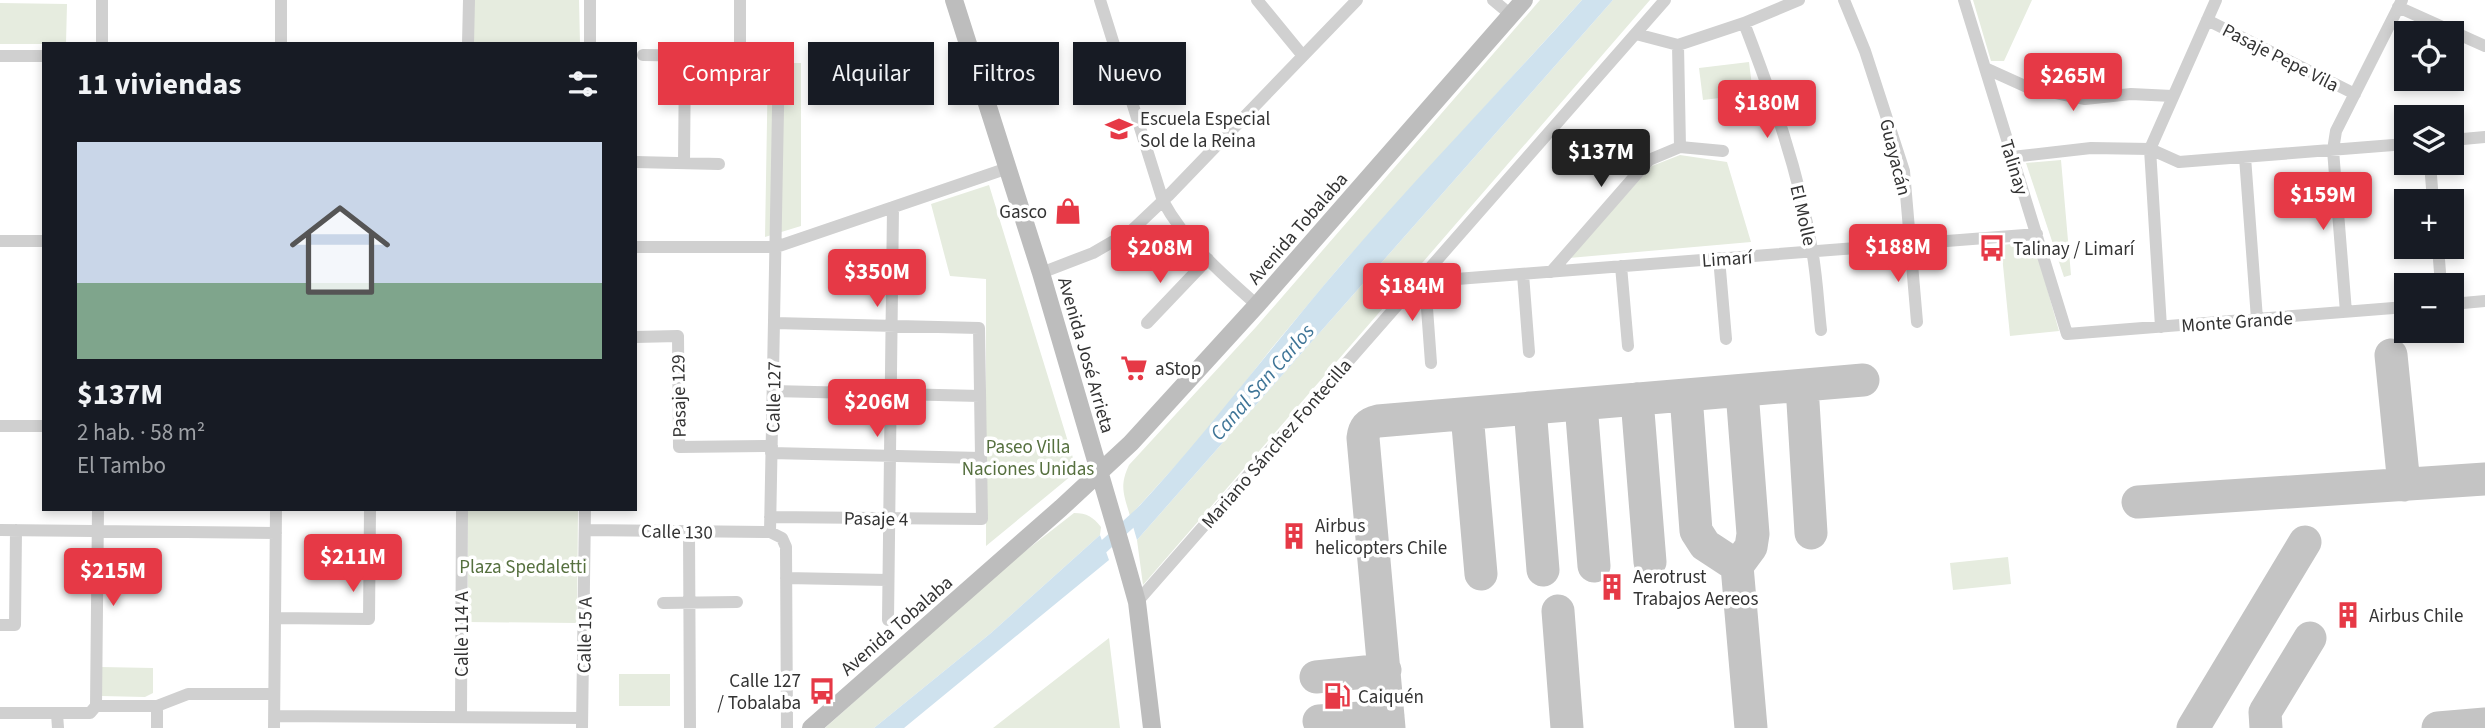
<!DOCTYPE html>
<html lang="es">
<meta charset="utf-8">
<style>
body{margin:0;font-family:"Source Sans 3",sans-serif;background:#20242c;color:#f1f3f6;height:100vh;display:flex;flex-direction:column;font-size:26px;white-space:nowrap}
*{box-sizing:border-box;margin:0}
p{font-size:23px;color:#9ea1a6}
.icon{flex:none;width:38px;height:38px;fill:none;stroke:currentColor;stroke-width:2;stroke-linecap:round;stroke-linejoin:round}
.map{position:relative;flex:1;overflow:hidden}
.details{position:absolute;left:42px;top:42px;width:595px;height:469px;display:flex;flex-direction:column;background:#171b24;border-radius:0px;box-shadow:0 4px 10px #0003}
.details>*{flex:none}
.top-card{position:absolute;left:658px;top:42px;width:665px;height:63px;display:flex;gap:14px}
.tools{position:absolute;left:2394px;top:21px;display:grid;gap:14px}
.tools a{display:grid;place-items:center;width:70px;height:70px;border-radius:0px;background:#171b24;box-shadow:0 4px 10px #0003;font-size:35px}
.price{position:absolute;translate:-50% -60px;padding:0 16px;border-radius:7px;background:#e63946;color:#fff;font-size:23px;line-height:46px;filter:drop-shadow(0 2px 4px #0008)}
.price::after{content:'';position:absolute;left:50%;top:42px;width:21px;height:16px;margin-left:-10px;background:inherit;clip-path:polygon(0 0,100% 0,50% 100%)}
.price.active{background:#222;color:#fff}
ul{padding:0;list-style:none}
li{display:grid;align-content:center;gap:14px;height:371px;padding:0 35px}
li span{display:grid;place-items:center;height:217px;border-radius:0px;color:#555}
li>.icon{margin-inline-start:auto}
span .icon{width:126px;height:126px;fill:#fffc;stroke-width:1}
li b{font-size:30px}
h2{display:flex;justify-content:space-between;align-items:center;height:84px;padding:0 35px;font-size:30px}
.chip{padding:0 24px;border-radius:0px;background:#171b24;box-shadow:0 4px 10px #0003;font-size:24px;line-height:63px}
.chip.active{background:#e63946;color:#fff}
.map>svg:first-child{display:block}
</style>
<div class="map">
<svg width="2485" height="728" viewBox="0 0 2485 728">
<rect width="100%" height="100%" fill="#fff"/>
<path fill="#e6ecdf" d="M 473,0 L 579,0 L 580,44 L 474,44 Z
M 1540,0 L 1582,0 L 1341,265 L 1271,349 L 1207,431 L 1130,516 C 1124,495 1119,486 1129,465 L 1256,327 Z
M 1613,0 L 1650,0 L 1143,585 L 1137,540 Z
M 1973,0 L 2032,0 L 2004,61 L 1991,61 Z
M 0,3 L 67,4 L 66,44 L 0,44 Z
M 1749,62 L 1753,94 L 1703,100 L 1699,68 Z
M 768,63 L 801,63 L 801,226 L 765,237 Z
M 1680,155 L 1727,162 L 1751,242 L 1569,258 L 1652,166 Z
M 2061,160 L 2071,275 L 2064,277 L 2026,163 Z
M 989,185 L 1077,471 L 986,546 L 986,279 L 950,276 L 931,204 Z
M 2034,242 L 2059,331 L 2010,336 L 2001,245 Z
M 468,509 L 578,509 L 577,623 L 468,622 Z
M 1074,513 C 1087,513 1093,517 1101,527 L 1100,535 L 991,633 L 874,728 L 825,728 L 996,574 Z
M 2008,557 L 2011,584 L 1953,590 L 1950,563 Z
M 1109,638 L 1120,728 L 993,728 Z
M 101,667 L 153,668 L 153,693 L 145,697 L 101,696 Z
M 619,674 L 670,674 L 670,706 L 619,706 Z"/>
<path fill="#cfe2ee" d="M 1582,0 L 1613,0 L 1137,540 L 1130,516 C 1205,436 1270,348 1342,264 C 1420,174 1503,88 1582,0 Z
M 1100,535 L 1109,560 L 904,728 L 874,728 L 991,633 Z"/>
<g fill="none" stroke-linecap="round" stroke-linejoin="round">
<path stroke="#cfe2ee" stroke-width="12" d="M 1092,557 L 1143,511"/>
<path stroke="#c4c4c4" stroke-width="33" d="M 2391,355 L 2404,485
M 1802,386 L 1811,533
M 1742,391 L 1753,534 L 1751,547 L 1737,566 L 1751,728
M 1686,395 L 1696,531 L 1705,545 L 1737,566
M 1637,399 L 1650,562
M 1581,404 L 1594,566
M 1530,408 L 1543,570
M 1467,414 L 1481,574
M 2138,502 L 2485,479
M 1558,611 L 1567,728
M 1316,677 L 1385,670
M 1319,721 L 1388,716
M 1389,728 L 1363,438 C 1364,428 1369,423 1378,421 L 1863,380
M 2193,728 L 2305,542
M 2266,728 L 2265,712 L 2310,638
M 2438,728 L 2485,724"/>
<path stroke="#d0d0d0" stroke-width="12" d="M 102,0 L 102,44
M 1100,0 L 1163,201 C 1185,242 1223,275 1257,305
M 1257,0 L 1303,56
M 1493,0 L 1511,15
M 1844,0 L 1865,51 L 1904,171 L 1917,322
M 1964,0 L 2067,334 L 2406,307
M 2398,7 L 2485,46
M 2207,20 L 2355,94
M 1744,23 C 1772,96 1799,172 1812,250 C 1817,276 1818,304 1821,330
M 1636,34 L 1678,45 L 1744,23 L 1799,0
M 281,44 L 281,0
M 468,44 L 469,0
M 590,44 L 590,0
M 1678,45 L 1680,147
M 643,55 L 779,57 L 770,532
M 0,56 L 44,56
M 740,56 L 740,0
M 1985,68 L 2027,87 L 2085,99 L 2131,94 L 2172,96
M 2452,140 L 2485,137
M 2012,157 L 2091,148 L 2150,149 L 2179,162 L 2406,144
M 2245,157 L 2257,319
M 635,162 L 719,164
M 684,163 L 685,55
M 2430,163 L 2433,201
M 0,241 L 44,241
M 635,247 L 776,247 L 1008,168
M 2438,247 L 2441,285
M 1719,258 L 1726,339
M 1621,266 L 1628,346
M 1551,272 L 1649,160 L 1680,147 L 1723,151
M 1041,273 L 1093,253 L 1131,231 L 1168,196 L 1357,0
M 1523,274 L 1529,352
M 1425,281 L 1431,363
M 1418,282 L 2037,234
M 2452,304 L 2485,301
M 2346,312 L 2333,150 L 2336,131 L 2402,0
M 1147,323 L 1208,259
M 2161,327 L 2150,149 L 2216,0
M 635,337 L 678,336 L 679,447 L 772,446
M 773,391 L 980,396
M 0,426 L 44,426
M 771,453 L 981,458
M 770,517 L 982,519 L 979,328 L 774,323
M 0,530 L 276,533
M 585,530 L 770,532 L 782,538 L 786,547 L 787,728
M 689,531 L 690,728
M 786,578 L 888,580
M 1137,602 L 1665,0
M 663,603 L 737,602
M 275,618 L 369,619 L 370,509
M 888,620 L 893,207
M 0,625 L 15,625 L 16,530
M 96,706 L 98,509
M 0,713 L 90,713 L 96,706 L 157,706 L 188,694 L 274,694
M 57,714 L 58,728
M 274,716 L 582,718
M 461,717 L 462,509
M 157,728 L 157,706
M 274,728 L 276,509
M 582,728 L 585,509"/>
<path stroke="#bdbdbd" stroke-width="18" d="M 954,0 L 1041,273 L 1126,563 L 1137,602 L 1152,728
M 811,728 L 1061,508 L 1131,443 L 1257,305 L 1524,0"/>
</g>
<defs>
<symbol id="school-bare" viewBox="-9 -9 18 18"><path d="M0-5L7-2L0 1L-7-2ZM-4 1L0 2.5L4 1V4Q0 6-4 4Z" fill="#e63946" stroke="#fff" stroke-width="2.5" paint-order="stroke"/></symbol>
<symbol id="shop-bare" viewBox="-9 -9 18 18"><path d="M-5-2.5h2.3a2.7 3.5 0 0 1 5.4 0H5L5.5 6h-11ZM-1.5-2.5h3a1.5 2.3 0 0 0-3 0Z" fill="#e63946" stroke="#fff" stroke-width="2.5" paint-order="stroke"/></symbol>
<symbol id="bus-bare" viewBox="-9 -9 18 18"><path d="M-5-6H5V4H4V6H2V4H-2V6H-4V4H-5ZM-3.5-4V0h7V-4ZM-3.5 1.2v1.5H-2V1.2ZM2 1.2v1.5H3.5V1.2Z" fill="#e63946" stroke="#fff" stroke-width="2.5" paint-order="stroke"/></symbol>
<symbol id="supermarket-bare" viewBox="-9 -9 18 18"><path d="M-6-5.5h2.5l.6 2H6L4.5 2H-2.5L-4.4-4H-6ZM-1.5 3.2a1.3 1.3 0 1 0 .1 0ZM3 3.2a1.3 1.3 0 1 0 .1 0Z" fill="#e63946" stroke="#fff" stroke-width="2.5" paint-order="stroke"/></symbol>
<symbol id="building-bare" viewBox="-9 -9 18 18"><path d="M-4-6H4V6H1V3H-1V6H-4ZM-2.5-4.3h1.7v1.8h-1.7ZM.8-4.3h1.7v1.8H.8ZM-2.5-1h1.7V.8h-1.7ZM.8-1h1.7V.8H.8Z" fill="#e63946" stroke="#fff" stroke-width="2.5" paint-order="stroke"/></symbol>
<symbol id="fuel-bare" viewBox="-9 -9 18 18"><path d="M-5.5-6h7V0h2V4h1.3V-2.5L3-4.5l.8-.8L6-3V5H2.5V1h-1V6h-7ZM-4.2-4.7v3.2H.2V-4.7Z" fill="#e63946" stroke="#fff" stroke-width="2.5" paint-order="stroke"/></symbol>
</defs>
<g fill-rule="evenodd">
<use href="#school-bare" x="1100" y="110" width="38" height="38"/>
<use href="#shop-bare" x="1049" y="192" width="38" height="38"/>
<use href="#bus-bare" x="1973" y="229" width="38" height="38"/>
<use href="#supermarket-bare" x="1115" y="349" width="38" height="38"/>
<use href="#building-bare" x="1275" y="517" width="38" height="38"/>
<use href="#building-bare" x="1593" y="568" width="38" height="38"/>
<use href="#building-bare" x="2329" y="596" width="38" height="38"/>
<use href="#bus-bare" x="803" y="672" width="38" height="38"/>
<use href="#fuel-bare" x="1318" y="677" width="38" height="38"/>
</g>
<g text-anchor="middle" stroke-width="7" stroke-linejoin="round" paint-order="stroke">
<g font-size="19" fill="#333" stroke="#fff">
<text transform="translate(2281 57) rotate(27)" y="7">Pasaje Pepe Vila</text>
<text transform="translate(1896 157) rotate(76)" y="7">Guayacán</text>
<text transform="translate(2015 167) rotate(73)" y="7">Talinay</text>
<text transform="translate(1804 215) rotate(77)" y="7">El Molle</text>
<text transform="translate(1297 228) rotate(-49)" y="7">Avenida Tobalaba</text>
<text transform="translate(1727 258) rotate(-4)" y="7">Limarí</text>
<text transform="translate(2237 321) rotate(-4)" y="7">Monte Grande</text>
<text transform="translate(1087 355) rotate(74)" y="7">Avenida José Arrieta</text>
<text transform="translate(678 396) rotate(-91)" y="7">Pasaje 129</text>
<text transform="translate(773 397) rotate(-89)" y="7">Calle 127</text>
<text transform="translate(1276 443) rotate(-49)" y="7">Mariano Sánchez Fontecilla</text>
<text transform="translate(876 518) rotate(1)" y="7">Pasaje 4</text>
<text transform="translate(677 531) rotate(1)" y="7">Calle 130</text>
<text transform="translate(896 625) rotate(-41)" y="7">Avenida Tobalaba</text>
<text transform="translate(461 634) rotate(-90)" y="7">Calle 114 A</text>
<text transform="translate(584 635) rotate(-89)" y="7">Calle 15 A</text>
</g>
<g font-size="19" fill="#333" stroke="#fff" text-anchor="start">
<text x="1140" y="125">Escuela Especial<tspan x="1140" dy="22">Sol de la Reina</tspan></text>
<text x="1047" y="218" text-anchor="end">Gasco</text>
<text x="2013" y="255">Talinay / Limarí</text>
<text x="1155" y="375">aStop</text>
<text x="1315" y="532">Airbus<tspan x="1315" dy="22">helicopters Chile</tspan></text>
<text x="1633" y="583">Aerotrust<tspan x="1633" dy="22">Trabajos Aereos</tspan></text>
<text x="2369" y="622">Airbus Chile</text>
<text x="801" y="687" text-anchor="end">Calle 127<tspan x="801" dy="22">/ Tobalaba</tspan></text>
<text x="1358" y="703">Caiquén</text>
</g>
<g font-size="19" fill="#56703f" stroke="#fff">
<text x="1028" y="453">Paseo Villa<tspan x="1028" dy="22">Naciones Unidas</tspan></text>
<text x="523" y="573">Plaza Spedaletti</text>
</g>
<g font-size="21" font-style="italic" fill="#3f7597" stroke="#fff">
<text transform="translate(1262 382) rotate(-49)" y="7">Canal San Carlos</text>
</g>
</g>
</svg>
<div class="tools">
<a><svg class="icon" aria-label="locate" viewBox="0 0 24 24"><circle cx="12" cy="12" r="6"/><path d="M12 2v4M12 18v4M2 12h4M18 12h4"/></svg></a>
<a><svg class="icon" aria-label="layers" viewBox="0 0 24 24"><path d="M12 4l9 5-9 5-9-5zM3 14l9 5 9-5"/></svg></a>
<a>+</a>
<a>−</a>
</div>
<b class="price" style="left:2073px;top:113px">$265M</b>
<b class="price" style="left:1767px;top:140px">$180M</b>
<b class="price active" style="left:1601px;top:189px">$137M</b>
<b class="price" style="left:2323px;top:232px">$159M</b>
<b class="price" style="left:1898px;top:284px">$188M</b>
<b class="price" style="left:1160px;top:285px">$208M</b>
<b class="price" style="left:877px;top:309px">$350M</b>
<b class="price" style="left:1412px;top:323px">$184M</b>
<b class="price" style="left:877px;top:439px">$206M</b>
<b class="price" style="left:353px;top:594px">$211M</b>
<b class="price" style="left:113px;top:608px">$215M</b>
<div class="top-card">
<a class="chip active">Comprar</a>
<a class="chip">Alquilar</a>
<a class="chip">Filtros</a>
<a class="chip">Nuevo</a>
</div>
<section class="details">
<h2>11 viviendas<svg class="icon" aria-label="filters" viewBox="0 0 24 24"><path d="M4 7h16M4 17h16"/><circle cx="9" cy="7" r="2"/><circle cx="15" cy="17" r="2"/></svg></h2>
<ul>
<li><span style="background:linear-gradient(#c9d6e8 65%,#7fa58c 0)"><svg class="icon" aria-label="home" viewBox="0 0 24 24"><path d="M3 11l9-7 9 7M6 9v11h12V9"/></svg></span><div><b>$137M</b><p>2 hab. · 58 m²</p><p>El Tambo</p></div></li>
</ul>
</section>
</div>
